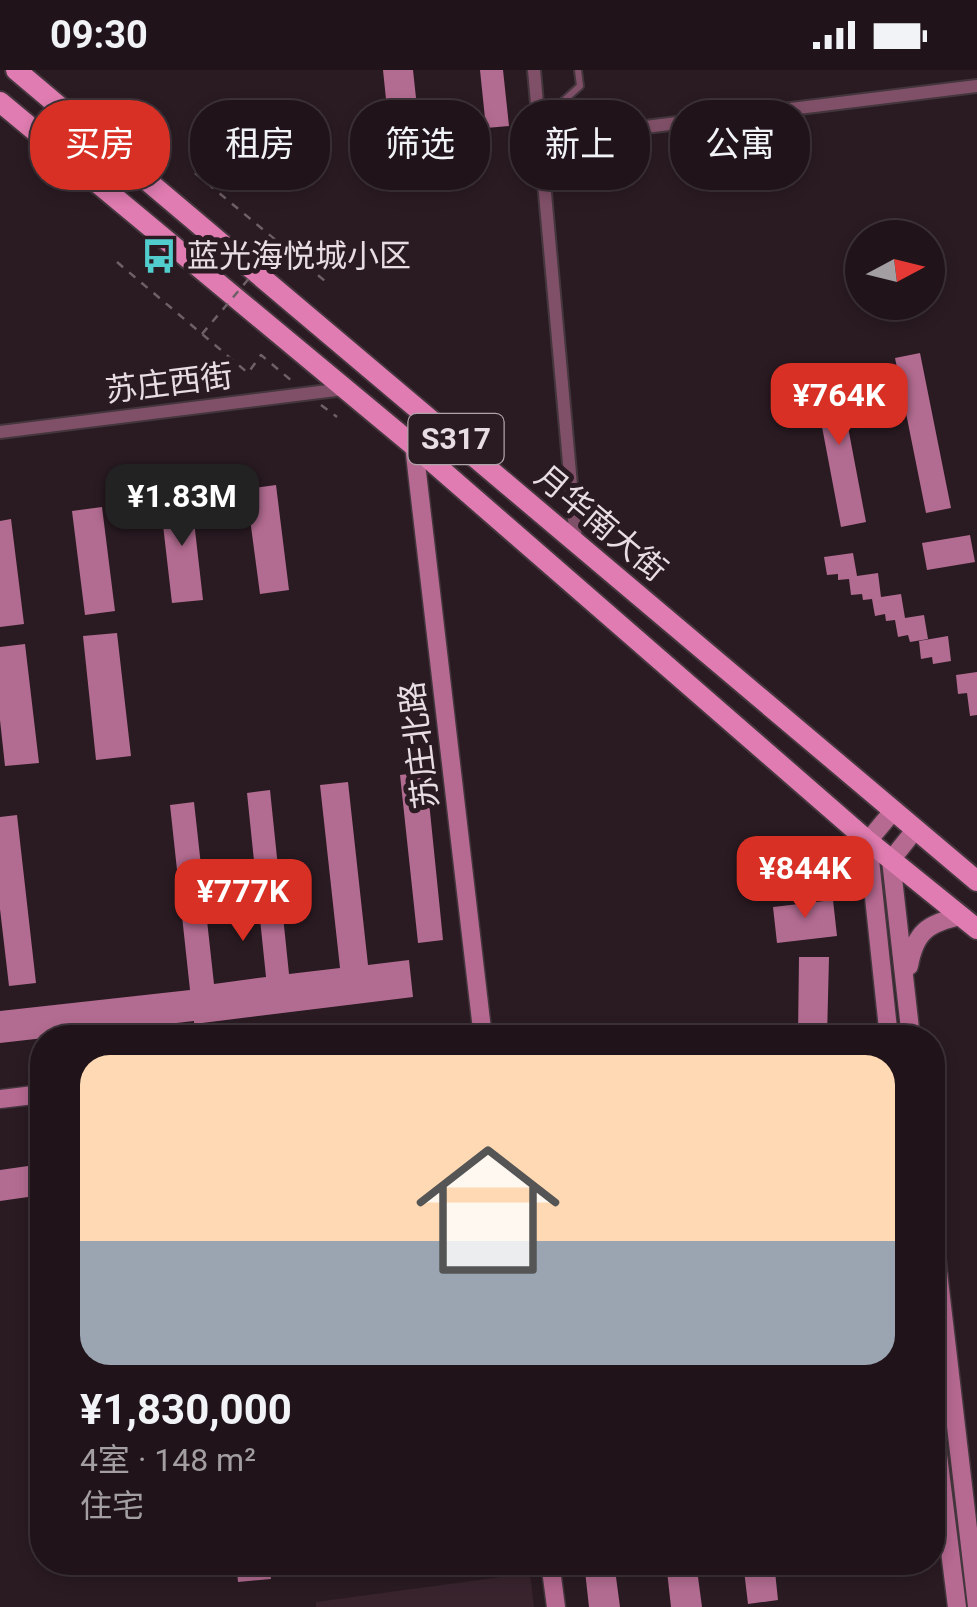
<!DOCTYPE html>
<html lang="zh">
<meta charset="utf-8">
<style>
body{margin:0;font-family:Roboto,"Noto Sans SC",sans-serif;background:#281d23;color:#f1f3f6;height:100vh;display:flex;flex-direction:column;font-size:38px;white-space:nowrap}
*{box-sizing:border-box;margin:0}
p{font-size:32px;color:#a29ea2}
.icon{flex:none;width:55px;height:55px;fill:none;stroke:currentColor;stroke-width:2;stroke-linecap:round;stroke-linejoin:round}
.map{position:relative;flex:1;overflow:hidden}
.sheet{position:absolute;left:30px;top:955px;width:915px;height:550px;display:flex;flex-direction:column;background:#20141a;border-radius:40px;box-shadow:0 5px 15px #0003,0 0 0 2px #3d3339}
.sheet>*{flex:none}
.guide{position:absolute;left:30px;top:30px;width:918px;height:90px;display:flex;gap:20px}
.needle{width:65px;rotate:83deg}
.buttons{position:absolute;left:845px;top:150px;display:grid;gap:20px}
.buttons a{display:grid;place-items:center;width:100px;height:100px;border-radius:50%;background:#20141a;box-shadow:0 5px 15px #0003,0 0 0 2px #3d3339;font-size:50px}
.price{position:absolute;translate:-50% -85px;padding:0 22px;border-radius:20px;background:#d93025;color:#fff;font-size:32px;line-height:65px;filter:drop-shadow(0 2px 5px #0008)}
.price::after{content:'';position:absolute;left:50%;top:60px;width:30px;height:22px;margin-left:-15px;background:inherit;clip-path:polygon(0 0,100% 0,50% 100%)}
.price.on{background:#222;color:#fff}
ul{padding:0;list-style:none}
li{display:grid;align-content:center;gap:20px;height:530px;padding:0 50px}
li+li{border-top:2px solid #3d3339}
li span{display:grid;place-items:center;height:310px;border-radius:30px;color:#555}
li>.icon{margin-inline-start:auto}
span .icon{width:180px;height:180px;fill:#fffc;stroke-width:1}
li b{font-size:42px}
.chip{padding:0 35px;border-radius:40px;background:#20141a;box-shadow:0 5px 15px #0003,0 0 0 2px #3d3339;font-size:35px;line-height:90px}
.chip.on{background:#d93025;color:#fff}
.status{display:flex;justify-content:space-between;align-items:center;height:70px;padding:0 50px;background:#20141a;direction:ltr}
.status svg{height:28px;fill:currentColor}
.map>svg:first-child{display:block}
</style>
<div class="status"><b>09:30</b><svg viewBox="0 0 49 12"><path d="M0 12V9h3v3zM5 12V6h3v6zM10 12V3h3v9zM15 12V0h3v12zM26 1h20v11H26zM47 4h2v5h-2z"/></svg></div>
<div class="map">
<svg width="977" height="1537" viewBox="0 0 977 1537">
<rect width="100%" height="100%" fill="#2a1b22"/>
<path fill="#39242e" d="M 530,1503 L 534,1537 L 316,1537 L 316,1532 Z"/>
<path fill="#b36c91" d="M 383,0 L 413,0 L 420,65 L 390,68 Z
M 480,0 L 503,0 L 509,56 L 486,58 Z
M 920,283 L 951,438 L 926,443 L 895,288 Z
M 837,299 L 866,452 L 841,457 L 812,304 Z
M 276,415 L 289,520 L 260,524 L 246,419 Z
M 191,425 L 203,530 L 172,533 L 160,429 Z
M 102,437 L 115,541 L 85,545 L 72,441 Z
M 11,449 L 24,554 L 0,557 L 0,451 Z
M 970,465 L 975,492 L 927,500 L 922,473 Z
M 853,483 L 857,506 L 878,503 L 881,527 L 901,524 L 905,548 L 924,545 L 928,569 L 910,572 L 908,565 L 898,567 L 895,550 L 886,551 L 885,544 L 875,546 L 872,529 L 863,530 L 862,524 L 851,525 L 849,509 L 838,510 L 838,504 L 827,505 L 824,487 Z
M 117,563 L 131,686 L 96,690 L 83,566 Z
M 948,566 L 951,591 L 933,594 L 932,587 L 921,589 L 919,571 Z
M 25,574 L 39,693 L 5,696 L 0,650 L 0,577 Z
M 977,602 L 977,645 L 970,646 L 967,623 L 958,624 L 956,605 Z
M 426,702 L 443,870 L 418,873 L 400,705 Z
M 348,712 L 368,895 L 409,890 L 413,927 L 194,954 L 194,951 L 0,973 L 0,941 L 190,920 L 170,735 L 194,732 L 214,914 L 266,907 L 247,723 L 270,720 L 289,904 L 340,898 L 320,715 Z
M 17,745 L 36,913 L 9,916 L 0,839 L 0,747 Z
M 833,830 L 837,866 L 777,873 L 773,837 Z
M 799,887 L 829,887 L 827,968 L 798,968 Z
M 42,1094 L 42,1125 L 0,1131 L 0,1100 Z
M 236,1492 L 269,1492 L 271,1509 L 238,1512 Z
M 584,1492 L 614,1492 L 620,1537 L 589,1537 Z
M 666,1492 L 696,1492 L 702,1537 L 671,1537 Z
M 743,1492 L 774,1492 L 778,1530 L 748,1534 Z"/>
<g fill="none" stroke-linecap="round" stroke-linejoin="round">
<defs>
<path id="lane" d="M 540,52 L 580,16 L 578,0"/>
<path id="street" d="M 534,0 L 576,471
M 540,70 L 977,16
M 0,362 L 344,319"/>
<path id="secondary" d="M 414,376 L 483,968
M 909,896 C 915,862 928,853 961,846
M 889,968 L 868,771 L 893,741
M 911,968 L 891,790 L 915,760
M 0,1029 L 42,1024
M 932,1150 L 977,1536
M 932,1337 L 957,1537
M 550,1492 L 556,1537"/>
<path id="primary" d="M 16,0 L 977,811
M 0,32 L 414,376 L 868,771 L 977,859"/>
</defs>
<use href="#lane" stroke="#44363d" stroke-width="10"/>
<use href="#street" stroke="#44363d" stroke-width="16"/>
<use href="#secondary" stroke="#44363d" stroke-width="21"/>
<use href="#primary" stroke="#44363d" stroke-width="24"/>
<path stroke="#6d6066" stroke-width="2.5" stroke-dasharray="8 8" stroke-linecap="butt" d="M 195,103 L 325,211
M 117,192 L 248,303 L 261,285 L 292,311
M 321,335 L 337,347"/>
<use href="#lane" stroke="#805068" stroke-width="6"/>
<use href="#street" stroke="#805068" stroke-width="12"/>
<use href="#secondary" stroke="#b66991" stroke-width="18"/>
<use href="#primary" stroke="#e07cb1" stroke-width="20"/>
<path stroke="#6d6066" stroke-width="2.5" stroke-dasharray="8 8" stroke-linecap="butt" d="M 202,264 L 279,173"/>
</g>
<defs>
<symbol id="bus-bare" viewBox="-9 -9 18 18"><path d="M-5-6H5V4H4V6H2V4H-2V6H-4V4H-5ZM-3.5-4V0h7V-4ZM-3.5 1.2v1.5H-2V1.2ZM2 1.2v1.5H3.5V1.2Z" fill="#52cdcd" stroke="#2a1b22" stroke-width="2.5" paint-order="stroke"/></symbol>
</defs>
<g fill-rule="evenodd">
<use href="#bus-bare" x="134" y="161" width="50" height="50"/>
</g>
<g text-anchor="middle" stroke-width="10" stroke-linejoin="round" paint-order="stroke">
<rect fill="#2a1b22" stroke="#aea3a8" stroke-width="2.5" x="408.5" y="344" width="95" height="50" rx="8"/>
<g font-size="30" font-weight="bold" fill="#e7dde2">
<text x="456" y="379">S317</text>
</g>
<g font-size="32" fill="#e7dde2" stroke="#2a1b22" text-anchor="start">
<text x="187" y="197">蓝光海悦城小区</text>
</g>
<g font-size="32" fill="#e7dde2" stroke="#2a1b22">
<text transform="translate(169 313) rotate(-7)" y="11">苏庄西街</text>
<text transform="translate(601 453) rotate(40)" y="11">月华南大街</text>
<text transform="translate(419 675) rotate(-97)" y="11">苏庄北路</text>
</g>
</g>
</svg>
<div class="buttons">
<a><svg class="needle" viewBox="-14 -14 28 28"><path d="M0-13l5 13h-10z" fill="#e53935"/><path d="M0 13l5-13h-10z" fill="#a29ea2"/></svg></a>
</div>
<b class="price" style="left:839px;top:378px">¥764K</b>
<b class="price on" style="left:182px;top:479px">¥1.83M</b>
<b class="price" style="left:805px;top:851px">¥844K</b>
<b class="price" style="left:243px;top:874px">¥777K</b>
<div class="guide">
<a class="chip on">买房</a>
<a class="chip">租房</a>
<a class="chip">筛选</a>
<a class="chip">新上</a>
<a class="chip">公寓</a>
</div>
<section class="sheet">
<ul>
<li><span style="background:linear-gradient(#ffd9b3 60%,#9aa5b1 0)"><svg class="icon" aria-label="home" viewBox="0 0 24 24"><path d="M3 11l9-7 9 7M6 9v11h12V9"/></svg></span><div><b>¥1,830,000</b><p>4室 · 148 m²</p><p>住宅</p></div></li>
</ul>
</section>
</div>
